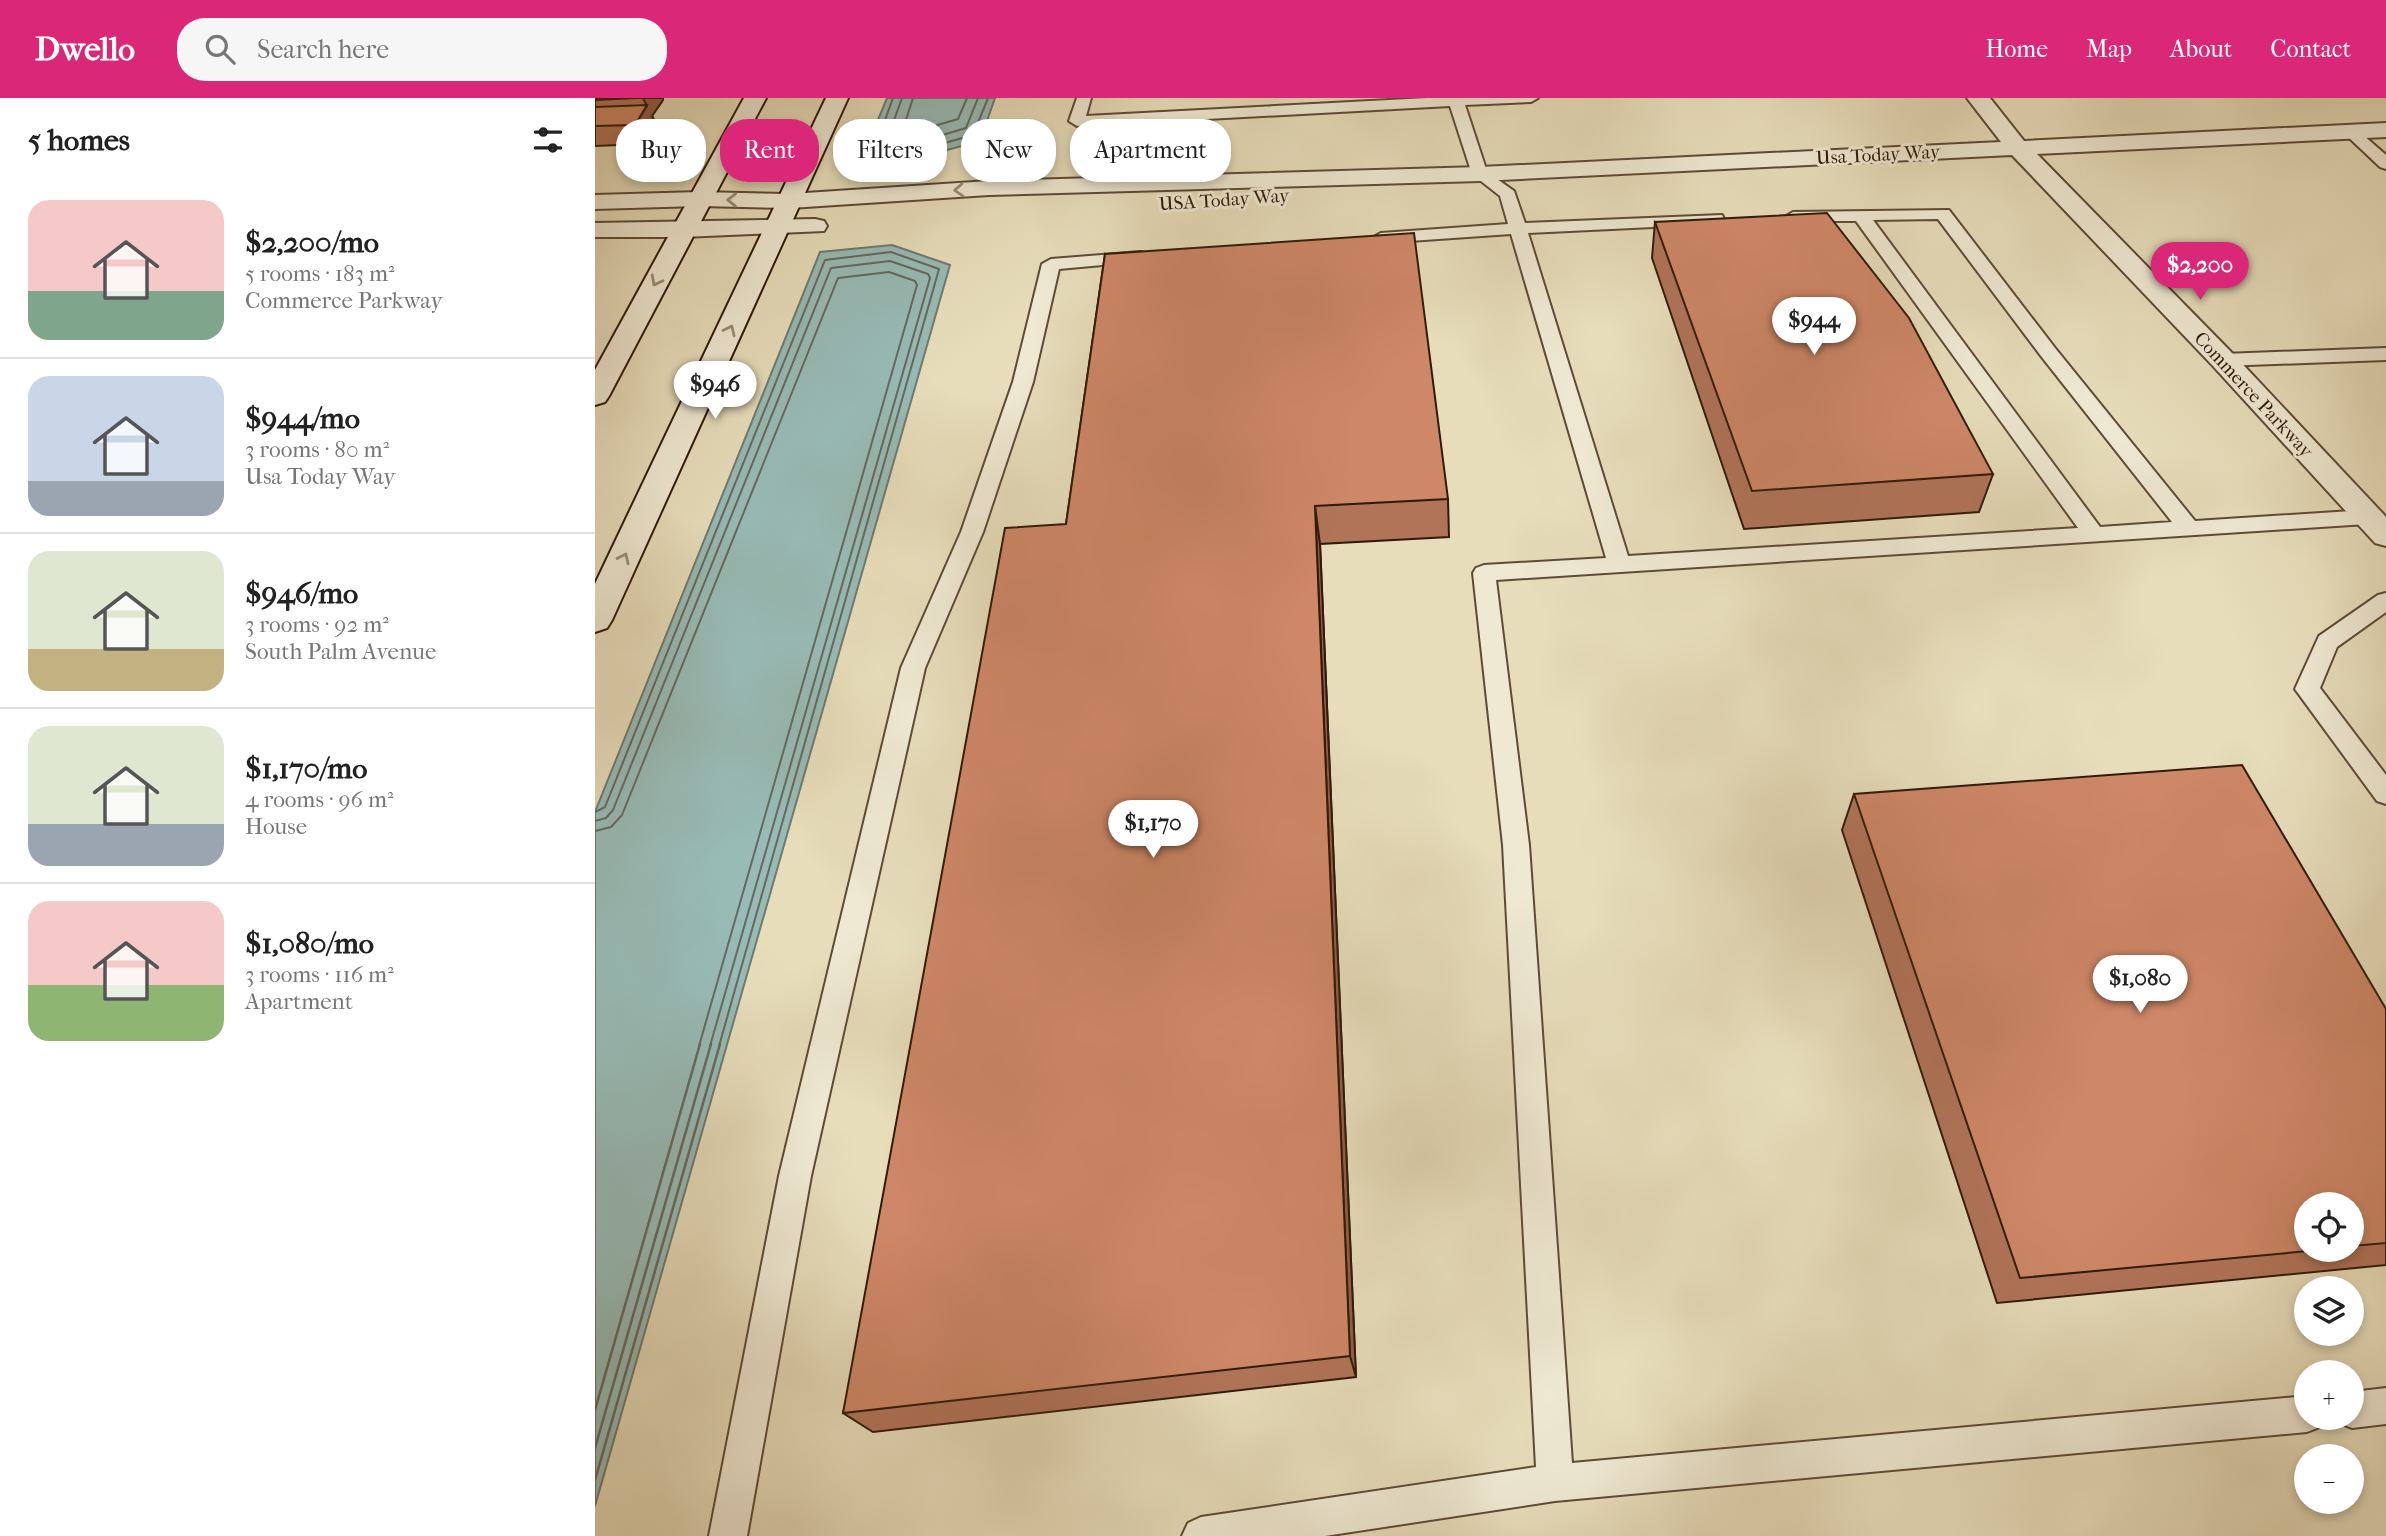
<!DOCTYPE html>
<meta charset="utf-8">
<style>
body{margin:0;font-family:"IM FELL French Canon",serif;background:#f6f6f6;color:#222;height:100vh;display:flex;flex-direction:column;font-size:26px;white-space:nowrap}
*{box-sizing:border-box;margin:0}
p{font-size:23px;color:#767676}
.icon{flex:none;width:38px;height:38px;fill:none;stroke:currentColor;stroke-width:2;stroke-linecap:round;stroke-linejoin:round}
.map{position:relative;flex:1;overflow:hidden}
.side{display:flex;flex-direction:column;background:#fff;width:595px}
.side>*{flex:none}
.top-card{position:absolute;left:21px;top:21px;width:665px;height:63px;display:flex;gap:14px}
.fabs{position:absolute;left:1699px;top:1094px;display:grid;gap:14px}
.fabs a{display:grid;place-items:center;width:70px;height:70px;border-radius:50%;background:#fff;box-shadow:0 4px 10px #0003;font-size:35px}
.price{position:absolute;translate:-50% -60px;padding:0 16px;border-radius:24px;background:#fff;color:#222;font-size:23px;line-height:46px;filter:drop-shadow(0 2px 4px #0008)}
.price::after{content:'';position:absolute;left:50%;top:42px;width:21px;height:16px;margin-left:-10px;background:inherit;clip-path:polygon(0 0,100% 0,50% 100%)}
.price.active{background:#db2777;color:#fff}
ul{padding:0;list-style:none}
li{display:flex;align-items:center;gap:21px;height:175px;padding:0 28px}
li+li{border-top:2px solid #e0e0e0}
li span{display:grid;place-items:center;flex:none;width:196px;height:140px;border-radius:21px;color:#555}
li>.icon{margin-inline-start:auto}
span .icon{width:84px;height:84px;fill:#fffc;stroke-width:1}
li b{font-size:30px}
h2{display:flex;justify-content:space-between;align-items:center;height:84px;padding:0 28px;font-size:30px}
.chip{padding:0 24px;border-radius:28px;background:#fff;box-shadow:0 4px 10px #0003;font-size:24px;line-height:63px}
.chip.active{background:#db2777;color:#fff}
header{display:flex;align-items:center;gap:42px;box-sizing:border-box;height:98px;padding:0 35px;background:#db2777;color:#fff}
header strong{font-size:33px}
nav{display:flex;gap:38px;margin-inline-start:auto;font-size:24px}
.search{width:490px;height:63px;background:#f6f6f6;display:flex;align-items:center;gap:18px;box-sizing:border-box;padding:0 24px;border-radius:28px;color:#767676;font-size:26px}
main{display:flex;flex:1;min-height:0}
.map>svg:first-child{display:block}
</style>
<header>
<strong>Dwello</strong>
<div class="search"><svg class="icon" aria-label="search" viewBox="0 0 24 24"><circle cx="10" cy="10" r="6"/><path d="M15 15l6 6"/></svg>Search here</div>
<nav><a>Home</a><a>Map</a><a>About</a><a>Contact</a></nav>
</header>
<main>
<section class="side">
<h2>5 homes<svg class="icon" aria-label="filters" viewBox="0 0 24 24"><path d="M4 7h16M4 17h16"/><circle cx="9" cy="7" r="2"/><circle cx="15" cy="17" r="2"/></svg></h2>
<ul>
<li><span style="background:linear-gradient(#f6c9c9 65%,#7fa58c 0)"><svg class="icon" aria-label="home" viewBox="0 0 24 24"><path d="M3 11l9-7 9 7M6 9v11h12V9"/></svg></span><div><b>$2,200/mo</b><p>5 rooms · 183 m²</p><p>Commerce Parkway</p></div></li>
<li><span style="background:linear-gradient(#c9d6e8 75%,#9aa5b1 0)"><svg class="icon" aria-label="home" viewBox="0 0 24 24"><path d="M3 11l9-7 9 7M6 9v11h12V9"/></svg></span><div><b>$944/mo</b><p>3 rooms · 80 m²</p><p>Usa Today Way</p></div></li>
<li><span style="background:linear-gradient(#dfe7d0 70%,#c2b280 0)"><svg class="icon" aria-label="home" viewBox="0 0 24 24"><path d="M3 11l9-7 9 7M6 9v11h12V9"/></svg></span><div><b>$946/mo</b><p>3 rooms · 92 m²</p><p>South Palm Avenue</p></div></li>
<li><span style="background:linear-gradient(#dfe7d0 70%,#9aa5b1 0)"><svg class="icon" aria-label="home" viewBox="0 0 24 24"><path d="M3 11l9-7 9 7M6 9v11h12V9"/></svg></span><div><b>$1,170/mo</b><p>4 rooms · 96 m²</p><p>House</p></div></li>
<li><span style="background:linear-gradient(#f6c9c9 60%,#8fb573 0)"><svg class="icon" aria-label="home" viewBox="0 0 24 24"><path d="M3 11l9-7 9 7M6 9v11h12V9"/></svg></span><div><b>$1,080/mo</b><p>3 rooms · 116 m²</p><p>Apartment</p></div></li>
</ul>
</section>
<div class="map">
<svg width="1791" height="1438" viewBox="0 0 1791 1438">
<rect width="100%" height="100%" fill="#e7ddbb"/>
<filter id="stains"><feTurbulence type="fractalNoise" baseFrequency=".00286" numOctaves="4"/><feColorMatrix values="0 0 0 0 .2 0 0 0 0 .09 0 0 0 0 .02 0 0 0 .5 -.17"/></filter>
<radialGradient id="worn" r=".72"><stop offset=".6" stop-color="#630" stop-opacity="0"/><stop offset="1" stop-color="#630" stop-opacity=".3"/></radialGradient>
<path fill="#98bbb6" stroke="#6e7b71" stroke-width="2" d="M 292,0 L 400,0 L 385,43 L 334,57 L 287,60 L 273,46 Z
M 297,147 L 355,167 L 0,1408 L 0,714 L 225,154 Z"/>
<g fill="none" stroke-linecap="round" stroke-linejoin="round">
<path stroke="#646a60" stroke-width="2" d="M 298,0 L 282,44 L 291,53 L 332,50 L 378,37 L 393,0
M 307,0 L 293,39 L 296,44 L 331,42 L 371,30 L 383,0
M 318,0 L 309,28 L 312,32 L 329,31 L 363,21 L 372,0
M 0,714 L 10,709 L 230,162 L 296,154 L 344,171 L 124,948
M 0,723 L 11,720 L 18,712 L 236,170 L 295,163 L 333,176 L 335,180 L 115,948
M 0,733 L 16,729 L 27,717 L 243,180 L 294,174 L 320,183 L 322,187 L 104,948"/>
<path stroke="#646a60" stroke-width="2.5" d="M 0,1312 L 105,946
M 0,1350 L 116,946
M 0,1382 L 125,946"/>
<defs>
<path id="service" d="M 482,0 L 496,0 L 491,18 L 832,0 L 943,0 L 936,4 L 870,7 L 892,74 L 919,93 L 930,125 L 1127,117 L 1129,121 L 1127,125 L 1121,126 L 933,135 L 1033,458 L 1483,430 L 1261,123 L 1192,123 L 1190,119 L 1198,114 L 1354,112 L 1460,250 L 1600,423 L 1772,412 L 1780,414 L 1783,419 L 1780,424 L 1772,426 L 901,482 L 934,747 L 977,1365 L 1712,1298 L 1712,1320 L 1728,1320 L 1725,1329 L 1712,1334 L 960,1403 L 730,1438 L 587,1438 L 593,1425 L 606,1419 L 941,1369 L 908,747 L 878,475 L 881,470 L 889,467 L 1011,460 L 916,136 L 786,145 L 777,140 L 786,135 L 913,126 L 905,98 L 877,76 L 855,8 L 482,28 L 474,23 ZM 1343,121 L 1446,258 L 1577,424 L 1505,429 L 1278,122 Z
M 1755,28 L 1760,30 L 1791,57 L 1791,71 L 1785,69 L 1750,36 L 1747,33 L 1750,30 Z
M 545,154 L 551,155 L 554,159 L 551,163 L 464,171 L 438,284 L 388,434 L 330,570 L 216,1078 L 152,1438 L 114,1438 L 184,1078 L 306,570 L 366,434 L 418,284 L 447,166 L 456,161 Z
M 1791,250 L 1791,262 L 1628,268 L 1618,262 L 1628,256 Z
M 1791,495 L 1791,514 L 1742,549 L 1725,590 L 1791,677 L 1791,706 L 1782,703 L 1700,591 L 1724,538 L 1783,497 Z
M 1791,1290 L 1791,1326 L 1757,1330 L 1744,1325 L 1742,1320 L 1757,1320 L 1757,1294 Z"/>
<path id="minor" d="M 1372,0 L 1395,0 L 1429,43 L 1791,25 L 1791,39 L 1442,56 L 1638,256 L 1791,419 L 1791,448 L 1780,445 L 1618,268 L 1417,57 L 885,83 L 394,97 L 195,110 L 104,108 L 0,111 L 0,97 L 104,94 L 195,96 L 394,83 L 885,69 L 1406,44 Z
M 220,121 L 229,123 L 232,128 L 229,133 L 88,139 L 0,139 L 0,125 Z"/>
<path id="secondary" d="M 149,0 L 171,0 L 14,298 L 10,304 L 0,307 L 0,272 Z
M 231,0 L 253,0 L 17,522 L 12,530 L 0,534 L 0,486 Z"/>
</defs>
<use href="#service" stroke="#5e4b36" stroke-width="4"/>
<use href="#minor" stroke="#5e4b36" stroke-width="4"/>
<use href="#secondary" stroke="#301a09" stroke-width="4"/>
<use href="#service" fill="#efe9d3" fill-rule="evenodd"/>
<use href="#minor" fill="#efe9d3" fill-rule="evenodd"/>
<use href="#secondary" fill="#efe9d3" fill-rule="evenodd"/>
</g>
<path fill="#b17459" stroke="#301a09" stroke-width="2" fill-rule="evenodd" d="M 0,0 L 68,0 L 68,2 L 57,18 L 61,26 L 49,46 L 0,48 Z
M 1060,124 L 1398,376 L 1384,414 L 1149,431 L 1057,160 Z
M 510,156 L 853,401 L 854,439 L 725,446 L 761,1279 L 278,1334 L 248,1315 L 471,426 Z
M 1259,696 L 1791,911 L 1791,1167 L 1402,1205 L 1247,732 ZM 1757,1106 L 1757,1152 L 1712,1152 Z"/>
<path fill="#905e48" stroke="#301a09" stroke-width="2" d="M 48,0 L 68,0 L 68,2 L 57,18 L 61,26 L 49,46 L 40,27 L 52,8 Z
M 720,408 L 725,446 L 761,1279 L 755,1258 Z"/>
<path fill="#ce8767" stroke="#301a09" stroke-width="2" d="M 0,0 L 42,0 L 0,2 Z
M 52,7 L 40,27 L 0,28 L 0,9 Z
M 1232,115 L 1314,220 L 1398,376 L 1157,393 L 1060,124 Z
M 819,135 L 853,401 L 720,408 L 755,1258 L 248,1315 L 410,430 L 471,426 L 510,156 Z
M 1647,667 L 1791,911 L 1791,1145 L 1757,1148 L 1757,1106 L 1712,1106 L 1712,1152 L 1724,1152 L 1425,1180 L 1259,696 Z"/>
<defs><path id="oneway-chevron" d="M-2-3.5L2.5 0L-2 3.5" fill="none" stroke-width="1.6" stroke-linecap="round" stroke-linejoin="round" transform="scale(1.75)"/></defs>
<g stroke="#998c78">
<use href="#oneway-chevron" transform="translate(364 92) rotate(176)"/>
<use href="#oneway-chevron" transform="translate(137 102) rotate(-179)"/>
<use href="#oneway-chevron" transform="translate(61 183) rotate(118)"/>
<use href="#oneway-chevron" transform="translate(135 232) rotate(-65)"/>
<use href="#oneway-chevron" transform="translate(29 460) rotate(-65)"/>
</g>
<g text-anchor="middle" stroke-width="6" stroke-linejoin="round" paint-order="stroke">
<g font-size="19" fill="#301a09" stroke="#efe9d3">
<text transform="translate(1283 56) rotate(-3)" y="7">Usa Today Way</text>
<text transform="translate(629 101) rotate(-4)" y="7">USA Today Way</text>
<text transform="translate(1659 296) rotate(47)" y="7">Commerce Parkway</text>
</g>
</g>
<rect width="100%" height="100%" filter="url(#stains)"/>
<rect width="100%" height="100%" fill="url(#worn)"/>
</svg>
<div class="fabs">
<a><svg class="icon" aria-label="locate" viewBox="0 0 24 24"><circle cx="12" cy="12" r="6"/><path d="M12 2v4M12 18v4M2 12h4M18 12h4"/></svg></a>
<a><svg class="icon" aria-label="layers" viewBox="0 0 24 24"><path d="M12 4l9 5-9 5-9-5zM3 14l9 5 9-5"/></svg></a>
<a>+</a>
<a>−</a>
</div>
<b class="price active" style="left:1605px;top:204px">$2,200</b>
<b class="price" style="left:1219px;top:259px">$944</b>
<b class="price" style="left:120px;top:323px">$946</b>
<b class="price" style="left:558px;top:762px">$1,170</b>
<b class="price" style="left:1545px;top:917px">$1,080</b>
<div class="top-card">
<a class="chip">Buy</a>
<a class="chip active">Rent</a>
<a class="chip">Filters</a>
<a class="chip">New</a>
<a class="chip">Apartment</a>
</div>
</div>
</main>
